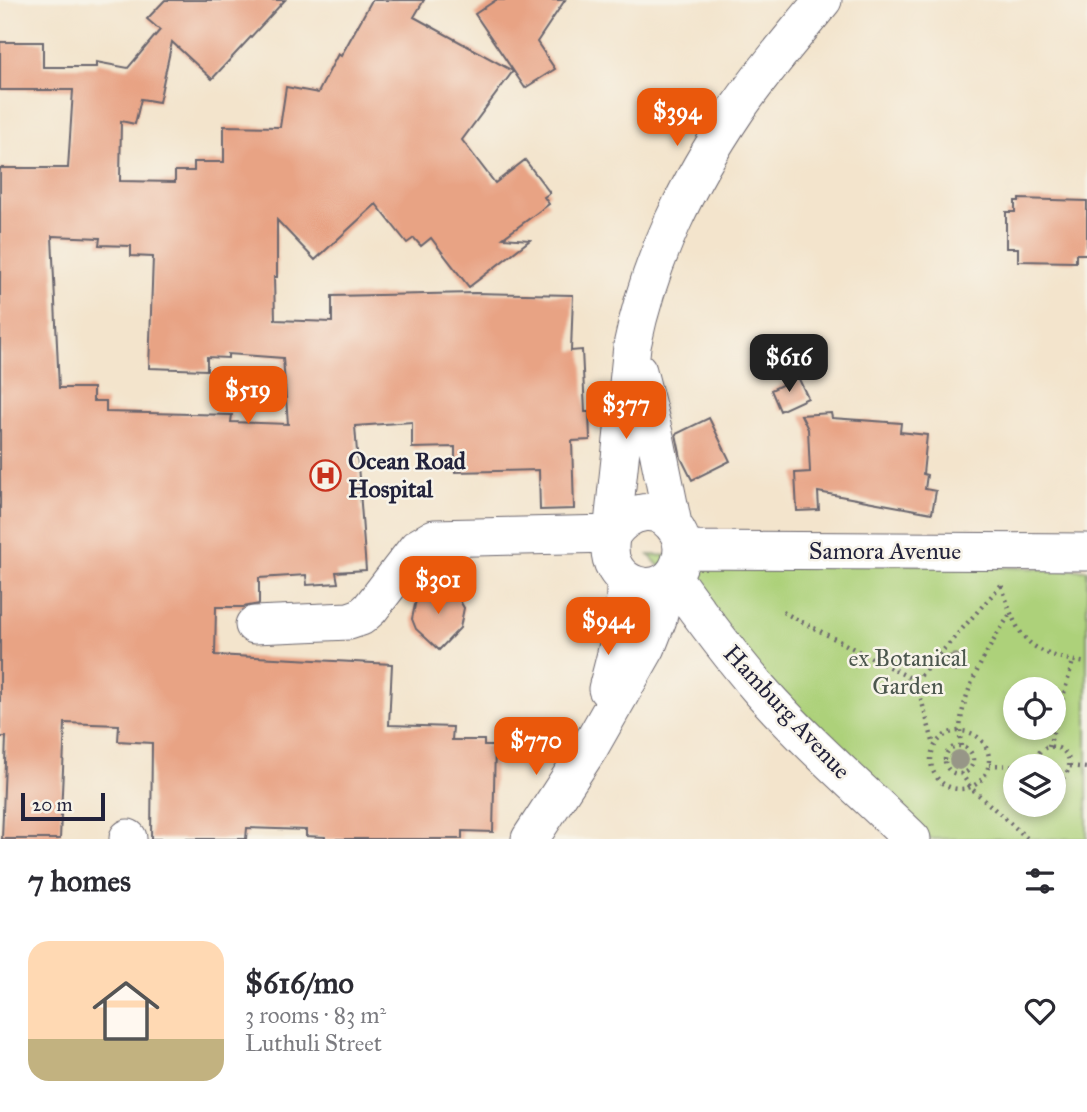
<!DOCTYPE html>
<meta charset="utf-8">
<style>
body{margin:0;font-family:"IM FELL Great Primer",serif;background:#f2f2f3;color:#2b2b33;height:100vh;display:flex;flex-direction:column;font-size:26px;white-space:nowrap}
*{box-sizing:border-box;margin:0}
p{font-size:23px;color:#7c7c81}
.icon{flex:none;width:38px;height:38px;fill:none;stroke:currentColor;stroke-width:2;stroke-linecap:round;stroke-linejoin:round}
.map{position:relative;height:839px;overflow:hidden}
.sheet{display:flex;flex-direction:column;background:#fff;flex:1}
.sheet>*{flex:none}
.buttons{position:absolute;left:1003px;top:677px;display:grid;gap:14px}
.buttons a{display:grid;place-items:center;width:63px;height:63px;border-radius:50%;background:#fff;box-shadow:0 4px 10px #0003;font-size:35px}
.scale{position:absolute;left:21px;bottom:18px;width:84px;box-sizing:border-box;padding-left:7px;border:4px solid #22223b;border-top:0;font-size:19px;line-height:24px;white-space:nowrap;color:#22223b;-webkit-text-stroke:5px #f7f3e8;paint-order:stroke}
.price{position:absolute;translate:-50% -60px;padding:0 16px;border-radius:14px;background:#ea580c;color:#fff;font-size:23px;line-height:46px;filter:drop-shadow(0 2px 4px #0008)}
.price::after{content:'';position:absolute;left:50%;top:42px;width:21px;height:16px;margin-left:-10px;background:inherit;clip-path:polygon(0 0,100% 0,50% 100%)}
.price.selected{background:#222;color:#fff}
ul{padding:0;list-style:none}
li{display:flex;align-items:center;gap:21px;height:175px;padding:0 28px}
li span{display:grid;place-items:center;flex:none;width:196px;height:140px;border-radius:21px;color:#555}
li>.icon{margin-inline-start:auto}
span .icon{width:84px;height:84px;fill:#fffc;stroke-width:1}
li b{font-size:30px}
h2{display:flex;justify-content:space-between;align-items:center;height:84px;padding:0 28px;font-size:30px}
.map>svg:first-child{display:block}
</style>
<div class="map">
<svg width="1087" height="839" viewBox="0 0 1087 839">
<rect width="100%" height="100%" fill="#f7f3e8"/>
<filter id="ink" filterUnits="userSpaceOnUse"><feTurbulence type="fractalNoise" baseFrequency=".0143" numOctaves="2"/><feDisplacementMap in="SourceGraphic" scale="14" xChannelSelector="R" yChannelSelector="G"/><feConvolveMatrix kernelMatrix="1 2 1 2 8 2 1 2 1" color-interpolation-filters="sRGB"/></filter>
<filter id="wash" filterUnits="userSpaceOnUse"><feTurbulence type="fractalNoise" baseFrequency=".00686" numOctaves="4" result="noise"/><feDisplacementMap in="SourceGraphic" scale="28" xChannelSelector="R" yChannelSelector="G"/><feGaussianBlur stdDeviation="1.57" result="paint"/><feColorMatrix in="noise" values="0 0 0 0 0 0 0 0 0 0 0 0 0 0 0 0 0 1.4 0 .05"/><feComposite in="paint" operator="in"/></filter>
<g filter="url(#wash)">
<rect width="100%" height="100%" fill="#f3e4cc"/>
<path fill="#add17a" stroke="#687a5a" stroke-width="2" fill-rule="evenodd" d="M 649,555 L 1087,570 L 1087,839 L 928,839 L 802,723 ZM 1015,690 L 1054,690 L 1054,728 L 1015,728 ZM 1015,766 L 1054,766 L 1054,805 L 1015,805 Z"/>
<g id="blocks">
<path fill="#e8a384" fill-rule="evenodd" d="M 165,0 L 285,0 L 212,79 L 172,42 L 159,102 L 141,99 L 135,124 L 121,121 L 120,181 L 175,182 L 175,171 L 194,171 L 194,162 L 224,162 L 224,126 L 280,127 L 286,87 L 318,93 L 338,54 L 341,56 L 372,0 L 424,0 L 414,17 L 513,71 L 462,140 L 495,183 L 525,160 L 550,193 L 544,197 L 549,204 L 503,238 L 530,240 L 469,287 L 431,238 L 421,246 L 414,238 L 407,243 L 376,204 L 315,260 L 277,220 L 277,277 L 274,277 L 275,320 L 332,322 L 332,296 L 475,293 L 573,295 L 571,351 L 582,350 L 585,412 L 589,412 L 590,440 L 572,441 L 574,509 L 540,510 L 539,470 L 455,472 L 455,447 L 412,448 L 412,422 L 355,426 L 366,570 L 336,572 L 338,583 L 307,585 L 306,575 L 259,578 L 259,604 L 243,607 L 216,607 L 215,655 L 392,664 L 389,725 L 453,727 L 452,740 L 484,740 L 484,746 L 495,746 L 493,832 L 462,831 L 462,839 L 325,839 L 325,837 L 306,836 L 306,830 L 247,828 L 246,839 L 151,839 L 152,743 L 118,741 L 119,725 L 65,723 L 60,839 L 2,839 L 6,737 L 0,737 L 0,168 L 68,168 L 73,90 L 0,90 L 0,42 L 43,42 L 43,67 L 96,67 L 96,62 L 128,68 L 160,30 L 147,19 ZM 52,236 L 100,238 L 99,245 L 131,246 L 131,256 L 153,257 L 149,368 L 207,370 L 207,357 L 228,358 L 228,354 L 283,358 L 288,424 L 231,422 L 232,415 L 106,412 L 106,401 L 93,401 L 93,388 L 59,388 Z
M 496,0 L 565,0 L 537,42 L 555,69 L 525,88 L 475,14 Z
M 1019,199 L 1087,201 L 1087,254 L 1076,254 L 1076,262 L 1018,261 L 1018,248 L 1006,248 L 1006,212 L 1015,212 L 1015,201 L 1019,201 Z
M 798,377 L 808,398 L 780,411 L 771,390 Z
M 831,413 L 832,418 L 901,423 L 900,432 L 927,435 L 923,474 L 927,475 L 925,489 L 936,491 L 932,513 L 818,492 L 819,510 L 797,511 L 795,473 L 810,472 L 808,429 L 801,415 Z
M 709,418 L 730,461 L 692,480 L 681,458 L 676,434 Z
M 432,588 L 442,588 L 452,592 L 459,599 L 464,608 L 460,628 L 439,650 L 416,629 L 412,619 L 416,600 L 423,592 Z"/>
</g>
</g>
<g filter="url(#ink)">
<use href="#blocks" fill-opacity="0" stroke="#6b666e" stroke-width="2"/>
<g fill="none" stroke-linecap="round" stroke-linejoin="round">
<defs>
<path id="minor" d="M 638,371 L 656,441 L 673,524
M 612,534 C 629,510 659,502 677,531 C 682,539 683,548 681,557 C 671,607 597,589 612,534 L 632,346 C 650,258 687,183 737,109 C 763,71 794,36 823,0
M 683,550 L 1087,552
M 672,576 C 700,615 729,654 760,690 C 807,743 861,790 912,839
M 254,625 L 349,621 L 361,617 L 370,609 L 417,548 L 434,538 L 612,534
M 607,689 C 617,650 626,620 625,580
M 128,839 L 128,838
M 530,839 L 590,747 L 647,647 L 658,619 L 665,582"/>
</defs>
<use href="#minor" stroke="#6b666e" stroke-width="39"/>
<path stroke="#6b666e" stroke-width="4.5" stroke-dasharray="2 5" stroke-linecap="butt" d="M 1002,586 C 1018,641 1029,654 1087,663
M 783,612 L 916,681 L 934,745
M 916,681 L 1001,585
M931 760a29 29 0 1 1 58 0a29 29 0 1 1-58 0Z
M 961,746 C 954,701 987,651 1010,614
M945 760a14 14 0 1 1 28 0a14 14 0 1 1-28 0Z
M 1049,747 L 1073,661
M 989,765 L 1019,766
M 1035,766 C 1036,731 1085,749 1064,777 L 1054,782
M 1070,766 L 1087,768
M 961,773 L 971,788 L 1028,839"/>
<use href="#minor" stroke="#fff" stroke-width="37"/>
</g>
<g fill="#979687">
<circle cx="955" cy="663" r="10"/>
<circle cx="959" cy="760" r="10"/>
</g>
</g>
<defs>
<symbol id="hospital-ring" viewBox="-11 -11 22 22"><circle r="9.5" fill="#f7f3e8" stroke="#c8321e" stroke-width="1.5"/><path d="M-5-5h3v3.5h4V-5h3V5h-3V1.5h-4V5h-3Z" fill="#c8321e"/></symbol>
</defs>
<g fill-rule="evenodd">
<use href="#hospital-ring" x="308" y="458" width="35" height="35"/>
</g>
<g text-anchor="middle" stroke-width="5" stroke-linejoin="round" paint-order="stroke">
<g font-size="24" font-weight="bold" fill="#22223b" stroke="#f7f3e8" text-anchor="start">
<text x="348" y="469">Ocean Road<tspan x="348" dy="28">Hospital</tspan></text>
</g>
<g font-size="24" fill="#22223b" stroke="#f7f3e8">
<text x="885" y="559">Samora Avenue</text>
<text transform="translate(787 712) rotate(47)" y="8">Hamburg Avenue</text>
</g>
<g font-size="24" fill="#4c574e" stroke="#f7f3e8">
<text x="908" y="666">ex Botanical<tspan x="908" dy="28">Garden</tspan></text>
</g>
</g>
</svg>
<div class="buttons">
<a><svg class="icon" aria-label="locate" viewBox="0 0 24 24"><circle cx="12" cy="12" r="6"/><path d="M12 2v4M12 18v4M2 12h4M18 12h4"/></svg></a>
<a><svg class="icon" aria-label="layers" viewBox="0 0 24 24"><path d="M12 4l9 5-9 5-9-5zM3 14l9 5 9-5"/></svg></a>
</div>
<div class="scale">20 m</div>
<b class="price" style="left:677px;top:148px">$394</b>
<b class="price selected" style="left:789px;top:394px">$616</b>
<b class="price" style="left:248px;top:426px">$519</b>
<b class="price" style="left:626px;top:441px">$377</b>
<b class="price" style="left:438px;top:616px">$301</b>
<b class="price" style="left:608px;top:657px">$944</b>
<b class="price" style="left:536px;top:777px">$770</b>
</div>
<section class="sheet">
<h2>7 homes<svg class="icon" aria-label="filters" viewBox="0 0 24 24"><path d="M4 7h16M4 17h16"/><circle cx="9" cy="7" r="2"/><circle cx="15" cy="17" r="2"/></svg></h2>
<ul>
<li><span style="background:linear-gradient(#ffd9b3 70%,#c2b280 0)"><svg class="icon" aria-label="home" viewBox="0 0 24 24"><path d="M3 11l9-7 9 7M6 9v11h12V9"/></svg></span><div><b>$616/mo</b><p>3 rooms · 83 m²</p><p>Luthuli Street</p></div><svg class="icon" aria-label="heart" viewBox="0 0 24 24"><path d="M12 20l-8-8c-3-5 5-10 8-4 3-6 11-1 8 4z"/></svg></li>
</ul>
</section>
